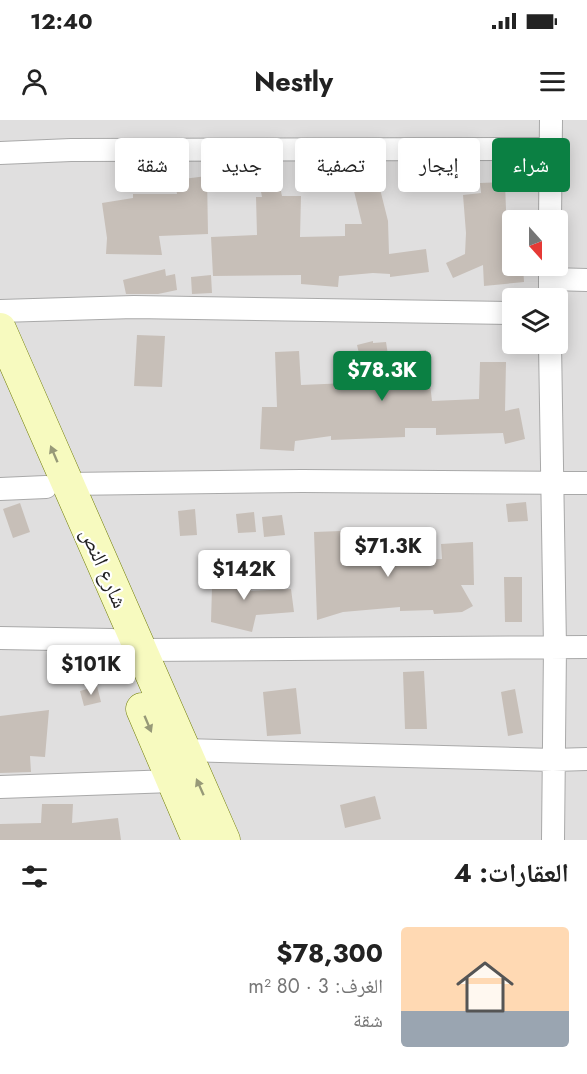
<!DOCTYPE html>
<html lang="ar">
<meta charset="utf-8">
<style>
body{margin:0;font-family:Jost,"Noto Naskh Arabic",sans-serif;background:#f2f2f2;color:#222;direction:rtl;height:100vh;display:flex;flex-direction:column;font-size:22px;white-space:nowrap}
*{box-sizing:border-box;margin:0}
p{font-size:20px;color:#767676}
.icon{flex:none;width:33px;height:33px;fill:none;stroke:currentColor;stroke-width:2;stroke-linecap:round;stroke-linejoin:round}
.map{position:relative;height:720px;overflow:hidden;direction:ltr}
.sheet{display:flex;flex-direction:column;background:#fff;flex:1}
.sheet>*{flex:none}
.guide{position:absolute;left:18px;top:18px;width:552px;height:54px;direction:rtl;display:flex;gap:12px}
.needle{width:39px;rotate:159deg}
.tools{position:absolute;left:502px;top:90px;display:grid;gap:12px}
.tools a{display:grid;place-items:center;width:66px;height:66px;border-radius:6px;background:#fff;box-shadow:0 3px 15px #0003;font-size:30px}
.price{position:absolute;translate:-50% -51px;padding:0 14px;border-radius:6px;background:#fff;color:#222;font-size:20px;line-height:39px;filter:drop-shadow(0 2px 3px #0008)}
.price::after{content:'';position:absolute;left:50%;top:36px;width:18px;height:14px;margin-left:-9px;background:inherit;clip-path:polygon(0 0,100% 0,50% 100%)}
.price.selected{background:#0b8043;color:#fff}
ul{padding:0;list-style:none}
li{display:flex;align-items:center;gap:18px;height:150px;padding:0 18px}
li span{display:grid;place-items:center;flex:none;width:168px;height:120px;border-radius:6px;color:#555}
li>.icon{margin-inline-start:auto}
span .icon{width:72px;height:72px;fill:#fffc;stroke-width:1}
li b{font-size:26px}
h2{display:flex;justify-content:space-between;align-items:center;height:72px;padding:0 18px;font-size:26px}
.chip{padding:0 21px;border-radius:6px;background:#fff;box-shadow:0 3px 15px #0003;font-size:21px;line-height:54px}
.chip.selected{background:#0b8043;color:#fff}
.status{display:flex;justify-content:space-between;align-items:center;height:42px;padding:0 30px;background:#fff;direction:ltr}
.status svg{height:16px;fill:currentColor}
header{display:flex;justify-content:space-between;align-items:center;height:78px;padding:0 18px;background:#fff;font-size:27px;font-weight:700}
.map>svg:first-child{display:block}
</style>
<div class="status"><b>12:40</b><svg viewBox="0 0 49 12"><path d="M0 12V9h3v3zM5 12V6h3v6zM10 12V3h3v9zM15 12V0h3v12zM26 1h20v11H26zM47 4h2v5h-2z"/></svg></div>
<header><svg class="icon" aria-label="menu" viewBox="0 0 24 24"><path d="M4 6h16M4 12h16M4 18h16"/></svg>Nestly<svg class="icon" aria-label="person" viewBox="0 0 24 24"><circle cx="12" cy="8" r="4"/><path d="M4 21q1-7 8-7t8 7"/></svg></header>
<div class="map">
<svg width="587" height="720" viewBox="0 0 587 720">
<rect width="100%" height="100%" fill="#f2efe9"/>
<path fill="#e0dfdf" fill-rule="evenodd" d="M 0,0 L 587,0 L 587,720 L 0,720 ZM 513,100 L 558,100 L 558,146 L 513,146 ZM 513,178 L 558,178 L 558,224 L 513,224 Z"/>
<path fill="#c7bfb8" d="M 207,56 L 208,114 L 159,116 L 162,135 L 106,134 L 107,118 L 102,83 L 133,78 L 133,74 L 177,74 L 175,60 Z
M 278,57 L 282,76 L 301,76 L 300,117 L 345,116 L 345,104 L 362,104 L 353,67 L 378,61 L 388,101 L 389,134 L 426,129 L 429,152 L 390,157 L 390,154 L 373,153 L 339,156 L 338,167 L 301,164 L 301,155 L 213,156 L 211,117 L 257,115 L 256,77 L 262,77 L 259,61 Z
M 505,62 L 507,118 L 513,118 L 513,146 L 523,146 L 524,162 L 484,166 L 483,145 L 453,158 L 446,143 L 465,134 L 466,113 L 463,75 L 481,73 L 480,63 Z
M 165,149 L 166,156 L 175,154 L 177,170 L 158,174 L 126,174 L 123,160 Z
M 211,155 L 212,173 L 192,174 L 191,157 Z
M 137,215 L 165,216 L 162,267 L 134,266 Z
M 373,221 L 373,223 L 386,222 L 388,235 L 426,230 L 432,281 L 479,279 L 480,242 L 506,242 L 505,291 L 519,288 L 525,319 L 505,324 L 503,313 L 436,315 L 436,308 L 405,308 L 405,317 L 331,320 L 331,316 L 295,321 L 294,331 L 260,329 L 262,287 L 277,287 L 275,232 L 299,231 L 301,265 L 348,263 L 347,243 L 361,242 L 357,225 Z
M 526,382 L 528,401 L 508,402 L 506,384 Z
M 20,383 L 30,412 L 13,418 L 3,389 Z
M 195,389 L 197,415 L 180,416 L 178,391 Z
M 254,392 L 256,412 L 238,413 L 236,394 Z
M 282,395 L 285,415 L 264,417 L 262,397 Z
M 341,411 L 341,418 L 375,415 L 377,441 L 442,439 L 441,424 L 473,422 L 474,465 L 461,465 L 473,486 L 462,492 L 434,494 L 433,490 L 400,491 L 400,487 L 343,492 L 317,500 L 314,412 Z
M 220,432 L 227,467 L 251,468 L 251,471 L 291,469 L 294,492 L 256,495 L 252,512 L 211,502 L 213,433 Z
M 504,457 L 522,457 L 522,502 L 505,502 Z
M 424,551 L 427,609 L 405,609 L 403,552 Z
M 97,566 L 101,582 L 84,586 L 80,571 Z
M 296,568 L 301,614 L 267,616 L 263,572 Z
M 515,569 L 523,613 L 508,616 L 501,572 Z
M 49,590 L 45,637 L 30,636 L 31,652 L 0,653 L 0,596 Z
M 375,676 L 381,699 L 345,708 L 340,685 Z
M 42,684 L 73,684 L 72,703 L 118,698 L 121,720 L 0,720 L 0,704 L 41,703 Z"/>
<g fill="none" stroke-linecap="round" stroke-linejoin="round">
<defs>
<path id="minor" d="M 0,33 L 71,30 L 551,29
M 550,100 L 551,0
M 550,159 L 587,160
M 550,178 L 550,146
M 0,191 L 134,187 L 513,193
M 550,224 L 555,527 L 553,720
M 67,364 L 302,361 L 587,363
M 0,369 L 46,367
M 0,518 L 112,520
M 140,530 L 587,527
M 184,630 L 553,640 L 587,639
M 0,667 L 173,661"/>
<path id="secondary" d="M 0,209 L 224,720
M 142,589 L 198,720"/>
</defs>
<use href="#minor" stroke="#a9a9a9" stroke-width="24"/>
<use href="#secondary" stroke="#707d05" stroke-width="33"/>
<use href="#minor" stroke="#fff" stroke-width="22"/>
<use href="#secondary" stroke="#f7fabf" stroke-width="32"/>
</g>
<defs><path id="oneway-solid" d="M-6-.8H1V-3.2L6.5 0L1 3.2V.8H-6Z" transform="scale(1.5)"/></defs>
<g fill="#979978">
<use href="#oneway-solid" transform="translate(54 334) rotate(-113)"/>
<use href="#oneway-solid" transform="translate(148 604) rotate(67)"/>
<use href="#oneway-solid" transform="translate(200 667) rotate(-114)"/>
</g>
<g text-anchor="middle" stroke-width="4.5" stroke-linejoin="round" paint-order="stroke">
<g font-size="21" fill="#222" stroke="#fff">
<text transform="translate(104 448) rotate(66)" y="7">شارع النص</text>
</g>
</g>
</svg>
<div class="tools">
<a><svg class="needle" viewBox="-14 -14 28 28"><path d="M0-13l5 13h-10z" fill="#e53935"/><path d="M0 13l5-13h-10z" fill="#767676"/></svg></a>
<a><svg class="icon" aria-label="layers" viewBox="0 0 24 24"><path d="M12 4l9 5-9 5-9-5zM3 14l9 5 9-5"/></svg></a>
</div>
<b class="price selected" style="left:382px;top:282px">$78.3K</b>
<b class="price" style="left:388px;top:458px">$71.3K</b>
<b class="price" style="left:244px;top:481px">$142K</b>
<b class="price" style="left:91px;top:576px">$101K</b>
<div class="guide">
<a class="chip selected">شراء</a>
<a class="chip">إيجار</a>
<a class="chip">تصفية</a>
<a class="chip">جديد</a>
<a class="chip">شقة</a>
</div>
</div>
<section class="sheet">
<h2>العقارات: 4<svg class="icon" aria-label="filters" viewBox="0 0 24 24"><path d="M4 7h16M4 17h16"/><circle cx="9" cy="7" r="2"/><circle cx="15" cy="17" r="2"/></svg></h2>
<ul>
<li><span style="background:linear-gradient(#ffd9b3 70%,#9aa5b1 0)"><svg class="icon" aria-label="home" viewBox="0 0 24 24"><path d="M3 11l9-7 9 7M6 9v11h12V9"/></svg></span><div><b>$78,300</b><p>الغرف: 3 · 80 m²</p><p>شقة</p></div></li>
</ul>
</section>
